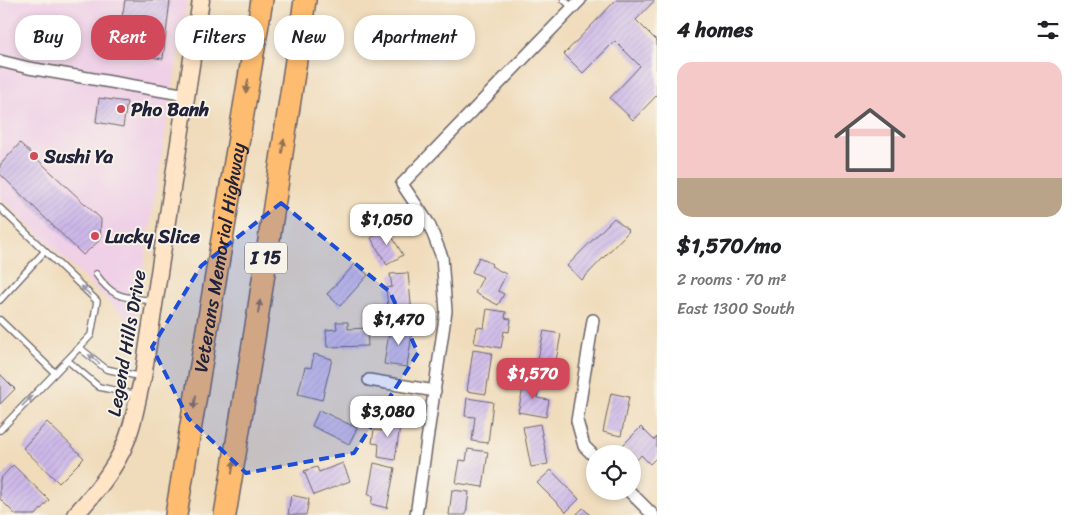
<!DOCTYPE html>
<meta charset="utf-8">
<style>
body{margin:0;font-family:Sriracha,sans-serif;background:#f2f2f2;color:#202124;height:100vh;display:flex;flex-direction:column;font-size:19px;white-space:nowrap}
*{box-sizing:border-box;margin:0}
p{font-size:16px;color:#757577}
.icon{flex:none;width:28px;height:28px;fill:none;stroke:currentColor;stroke-width:2;stroke-linecap:round;stroke-linejoin:round}
.map{position:relative;flex:1;overflow:hidden}
.side{display:flex;flex-direction:column;background:#fff;width:425px}
.side>*{flex:none}
.hud{position:absolute;left:15px;top:15px;width:475px;height:45px;display:flex;gap:10px}
.buttons{position:absolute;left:586px;top:445px;display:grid;gap:10px}
.buttons a{display:grid;place-items:center;width:55px;height:55px;border-radius:50%;background:#fff;box-shadow:0 2px 8px #0003;font-size:25px}
.price{position:absolute;translate:-50% -42px;padding:0 11px;border-radius:10px;background:#fff;color:#222;font-size:16px;line-height:32px;filter:drop-shadow(0 1px 2px #0008)}
.price::after{content:'';position:absolute;left:50%;top:30px;width:15px;height:11px;margin-left:-8px;background:inherit;clip-path:polygon(0 0,100% 0,50% 100%)}
.price.current{background:#d1495b;color:#fff}
ul{padding:0;list-style:none}
li{display:grid;align-content:center;gap:10px;height:265px;padding:0 20px}
li+li{border-top:1px solid #e0e0e0}
li span{display:grid;place-items:center;height:155px;border-radius:15px;color:#555}
li>.icon{margin-inline-start:auto}
span .icon{width:90px;height:90px;fill:#fffc;stroke-width:1}
li b{font-size:21px}
h2{display:flex;justify-content:space-between;align-items:center;height:60px;padding:0 20px;font-size:21px}
.chip{padding:0 18px;border-radius:20px;background:#fff;box-shadow:0 2px 8px #0003;font-size:18px;line-height:45px}
.chip.current{background:#d1495b;color:#fff}
main{display:flex;flex:1;min-height:0}
.map>svg:first-child{display:block}
</style>
<main>
<div class="map">
<svg width="657" height="515" viewBox="0 0 657 515">
<defs>
<pattern id="building-hatch" width="6" height="6" patternUnits="userSpaceOnUse" patternTransform="scale(1.25)"><rect width="6" height="6" fill="#ceb9e9"/><path d="M-1 1l2-2M0 6l6-6M5 7l2-2" fill="none" stroke="#b19fc9"/></pattern>
</defs>
<rect width="100%" height="100%" fill="#f7f3e8"/>
<filter id="ink" filterUnits="userSpaceOnUse"><feTurbulence type="fractalNoise" baseFrequency=".02" numOctaves="2"/><feDisplacementMap in="SourceGraphic" scale="10" xChannelSelector="R" yChannelSelector="G"/><feConvolveMatrix kernelMatrix="1 2 1 2 8 2 1 2 1" color-interpolation-filters="sRGB"/></filter>
<filter id="wash" filterUnits="userSpaceOnUse"><feTurbulence type="fractalNoise" baseFrequency=".0096" numOctaves="4" result="noise"/><feDisplacementMap in="SourceGraphic" scale="20" xChannelSelector="R" yChannelSelector="G"/><feGaussianBlur stdDeviation="1.12" result="paint"/><feColorMatrix in="noise" values="0 0 0 0 0 0 0 0 0 0 0 0 0 0 0 0 0 1.4 0 .05"/><feComposite in="paint" operator="in"/></filter>
<g filter="url(#wash)">
<rect width="100%" height="100%" fill="#f0dcbb"/>
<path fill="#efd0e7" d="M 0,0 L 187,0 L 134,326 L 0,197 Z"/>
<g id="blocks">
<path fill="url(#building-hatch)" d="M 125,0 L 170,0 L 163,59 L 116,52 Z
M 616,0 L 655,0 L 636,20 L 657,41 L 657,95 L 633,120 L 610,98 L 640,66 L 615,41 L 583,73 L 564,54 Z
M 99,98 L 127,102 L 123,127 L 96,122 Z
M 20,143 L 101,219 L 100,240 L 83,255 L 0,174 L 0,165 Z
M 614,218 L 629,231 L 582,280 L 567,266 Z
M 387,228 L 403,255 L 387,265 L 371,238 Z
M 479,257 L 492,264 L 491,266 L 506,274 L 498,291 L 504,294 L 498,305 L 475,293 L 483,277 L 472,272 Z
M 355,264 L 368,275 L 340,306 L 327,294 Z
M 408,273 L 412,314 L 389,317 L 386,288 L 392,287 L 390,274 Z
M 487,309 L 506,312 L 505,318 L 511,319 L 509,332 L 504,331 L 501,348 L 474,343 L 477,327 L 484,328 Z
M 336,322 L 348,322 L 348,329 L 367,328 L 368,346 L 327,347 L 326,330 L 337,329 Z
M 395,323 L 413,326 L 407,367 L 384,364 L 389,333 L 393,334 Z
M 544,331 L 561,334 L 553,376 L 535,372 Z
M 473,350 L 492,353 L 486,394 L 467,391 Z
M 314,354 L 332,359 L 322,400 L 298,394 L 305,367 L 311,368 Z
M 0,374 L 15,389 L 0,404 Z
M 525,379 L 540,382 L 537,398 L 549,400 L 546,417 L 518,412 Z
M 611,393 L 629,397 L 621,436 L 603,432 Z
M 467,398 L 493,402 L 488,443 L 472,441 L 475,417 L 465,416 Z
M 319,410 L 357,428 L 349,444 L 312,426 Z
M 384,416 L 401,419 L 395,460 L 378,457 L 379,444 L 372,443 L 374,430 L 382,431 Z
M 47,422 L 84,458 L 59,483 L 23,448 Z
M 540,424 L 548,464 L 531,467 L 523,427 Z
M 641,427 L 654,440 L 657,437 L 657,457 L 650,464 L 641,455 L 637,460 L 632,454 L 622,446 Z
M 468,449 L 488,452 L 483,487 L 456,483 L 460,460 L 466,461 Z
M 343,463 L 350,481 L 314,495 L 304,471 L 317,467 L 319,472 Z
M 374,463 L 395,468 L 387,508 L 371,504 L 373,496 L 368,495 Z
M 13,465 L 49,500 L 36,515 L 16,515 L 0,499 L 0,479 Z
M 551,470 L 579,499 L 566,512 L 537,483 Z
M 452,490 L 469,492 L 466,515 L 449,515 Z
M 291,495 L 309,499 L 306,515 L 288,515 Z
M 583,508 L 590,515 L 576,515 Z"/>
</g>
</g>
<g filter="url(#ink)">
<use href="#blocks" fill-opacity="0" stroke="#6a6368" stroke-width="1"/>
<g fill="none" stroke-linecap="round" stroke-linejoin="round">
<defs>
<path id="lane" d="M 564,0 L 572,7
M 0,208 L 97,301 L 91,335 L 55,373 L 0,320
M 96,274 C 114,300 125,297 154,301
M 0,300 L 45,251
M 80,348 L 106,369 L 142,377
M 67,360 L 99,387 L 137,395
M 0,430 L 55,373"/>
<path id="street" d="M 0,61 L 29,68 L 187,95
M 593,320 L 577,421 L 584,446 L 595,457
M 369,380 L 435,391
M 629,491 L 653,515
M 416,515 L 446,311 L 442,257 L 429,224 L 402,184 L 580,0"/>
<path id="secondary" d="M 75,515 C 98,490 122,461 131,427 C 136,411 138,394 143,377 L 201,0"/>
<g id="highway">
<path id="s1" d="M 176,515 L 262,0"/>
<path d="M 225,515 L 257,320 L 305,0"/>
</g>
</defs>
<use href="#lane" stroke="#6a6368" stroke-width="8"/>
<use href="#street" stroke="#6a6368" stroke-width="14"/>
<use href="#secondary" stroke="#6a6368" stroke-width="19"/>
<use href="#highway" stroke="#6a6368" stroke-width="24"/>
<use href="#lane" stroke="#fff" stroke-width="5.5"/>
<use href="#street" stroke="#fff" stroke-width="11"/>
<use href="#secondary" stroke="#ffe4c6" stroke-width="16"/>
<use href="#highway" stroke="#febc70" stroke-width="21"/>
</g>
<defs><path id="oneway-solid" d="M-6-.8H1V-3.2L6.5 0L1 3.2V.8H-6Z" transform="scale(1.25)"/></defs>
<g fill="#906f56">
<use href="#oneway-solid" transform="translate(247 86) rotate(100)"/>
<use href="#oneway-solid" transform="translate(283 146) rotate(-81)"/>
<use href="#oneway-solid" transform="translate(259 307) rotate(-81)"/>
<use href="#oneway-solid" transform="translate(195 402) rotate(99)"/>
<use href="#oneway-solid" transform="translate(233 467) rotate(-81)"/>
</g>
<g fill="#9c9ca7">
<use href="#oneway-solid" transform="translate(86 291) rotate(-136)"/>
<use href="#oneway-solid" transform="translate(94 359) rotate(-141)"/>
<use href="#oneway-solid" transform="translate(27 401) rotate(-46)"/>
</g>
</g>
<path fill="#1d4ed8" fill-opacity="0.2" stroke="#1d4ed8" stroke-width="4" stroke-dasharray="10 6" stroke-linejoin="round" d="M 281,203 L 390,292 L 418,353 L 354,453 L 246,473 L 188,418 L 152,347 L 201,266 Z"/>
<g fill="#d1495b" stroke="#f7f3e8" stroke-width="2">
<circle cx="121" cy="109" r="5"/>
<circle cx="34" cy="156" r="5"/>
<circle cx="95" cy="236" r="5"/>
</g>
<g text-anchor="middle" stroke-width="4" stroke-linejoin="round" paint-order="stroke">
<rect fill="#f7f3e8" stroke="#62616f" stroke-width="1" x="245" y="242.5" width="42" height="31" rx="4"/>
<g font-size="18" font-weight="bold" fill="#22223b">
<text x="266" y="264">I 15</text>
</g>
<g font-size="19" font-weight="bold" fill="#22223b" stroke="#f7f3e8" text-anchor="start">
<text x="131" y="116">Pho Banh</text>
<text x="44" y="163">Sushi Ya</text>
<text x="105" y="243">Lucky Slice</text>
</g>
<g font-size="19" fill="#22223b" stroke="#f7f3e8">
<text dy="7" stroke="none"><textPath href="#s1" startOffset="261">Veterans Memorial Highway</textPath></text>
<text transform="translate(126 343) rotate(-80)" y="7">Legend Hills Drive</text>
</g>
</g>
</svg>
<div class="buttons">
<a><svg class="icon" aria-label="locate" viewBox="0 0 24 24"><circle cx="12" cy="12" r="6"/><path d="M12 2v4M12 18v4M2 12h4M18 12h4"/></svg></a>
</div>
<b class="price" style="left:387px;top:246px">$1,050</b>
<b class="price" style="left:399px;top:346px">$1,470</b>
<b class="price current" style="left:533px;top:400px">$1,570</b>
<b class="price" style="left:388px;top:438px">$3,080</b>
<div class="hud">
<a class="chip">Buy</a>
<a class="chip current">Rent</a>
<a class="chip">Filters</a>
<a class="chip">New</a>
<a class="chip">Apartment</a>
</div>
</div>
<section class="side">
<h2>4 homes<svg class="icon" aria-label="filters" viewBox="0 0 24 24"><path d="M4 7h16M4 17h16"/><circle cx="9" cy="7" r="2"/><circle cx="15" cy="17" r="2"/></svg></h2>
<ul>
<li><span style="background:linear-gradient(#f6c9c9 75%,#b9a48a 0)"><svg class="icon" aria-label="home" viewBox="0 0 24 24"><path d="M3 11l9-7 9 7M6 9v11h12V9"/></svg></span><div><b>$1,570/mo</b><p>2 rooms · 70 m²</p><p>East 1300 South</p></div></li>
</ul>
</section>
</main>
